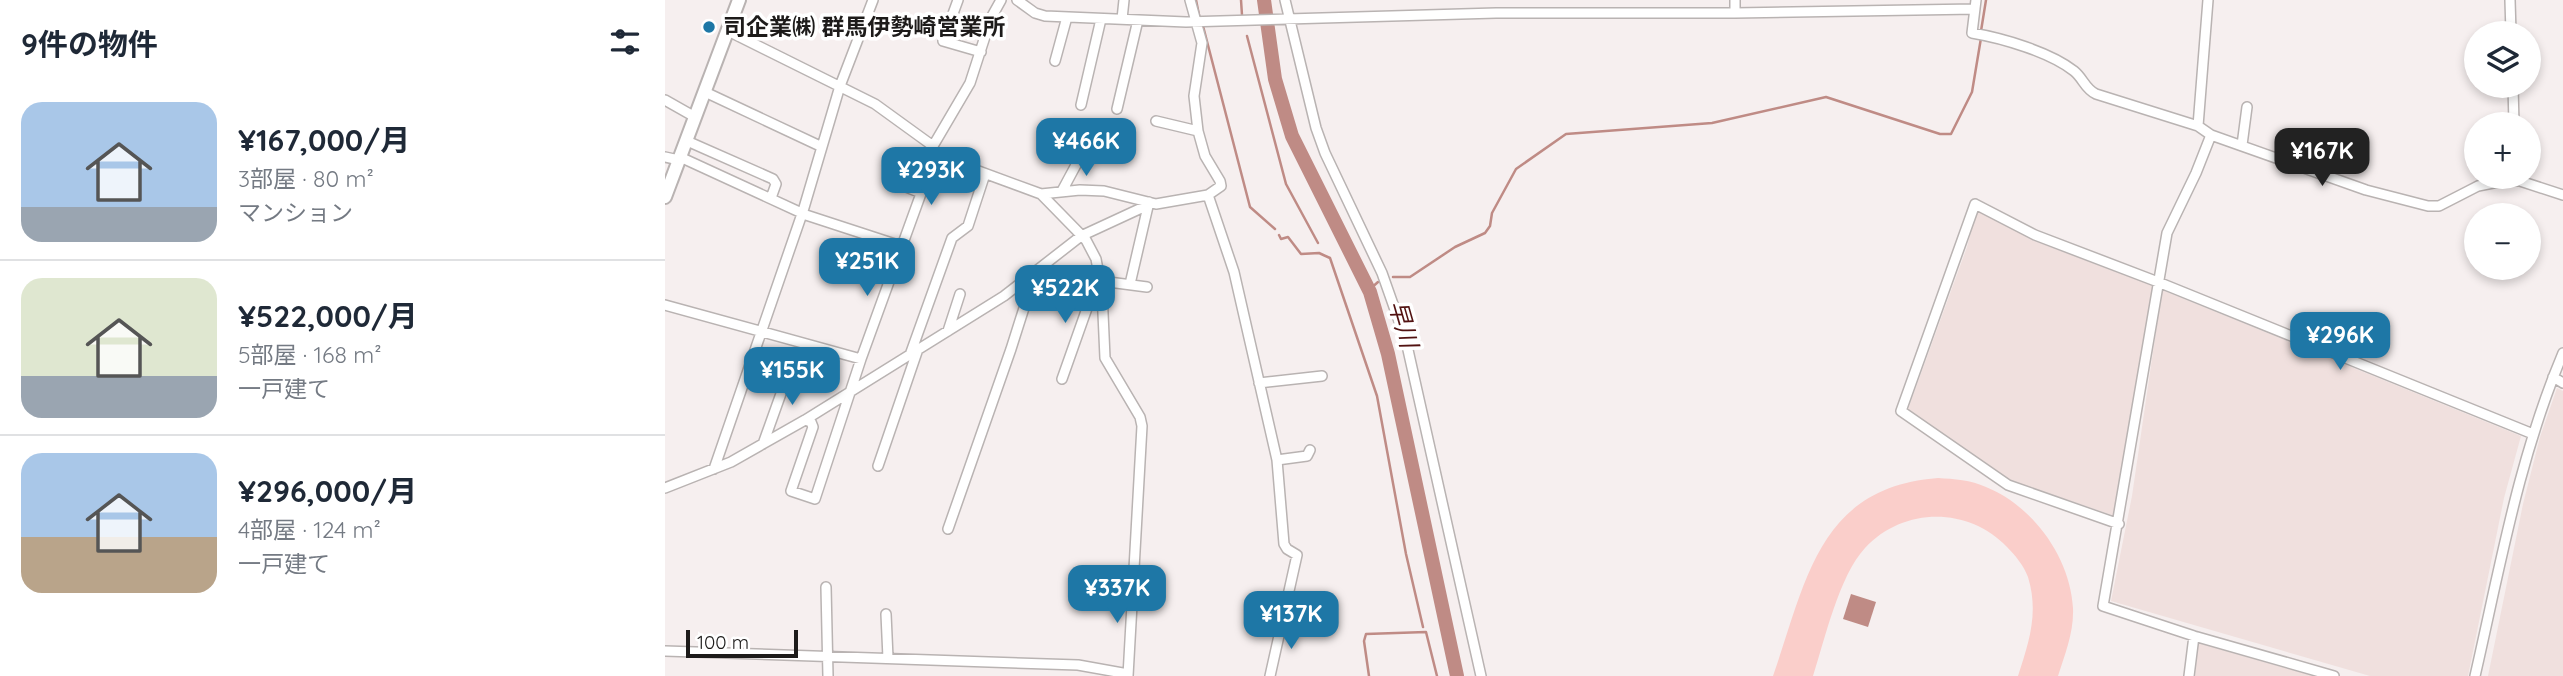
<!DOCTYPE html>
<html lang="ja">
<meta charset="utf-8">
<style>
body{margin:0;font-family:Quicksand,"Noto Sans JP",sans-serif;background:#f6f6f7;color:#1f2937;height:100vh;display:flex;flex-direction:column;font-size:26px;white-space:nowrap}
*{box-sizing:border-box;margin:0}
p{font-size:23px;color:#747a83}
.icon{flex:none;width:38px;height:38px;fill:none;stroke:currentColor;stroke-width:2;stroke-linecap:round;stroke-linejoin:round}
.map{position:relative;flex:1;overflow:hidden}
.sheet{display:flex;flex-direction:column;background:#fff;width:665px}
.sheet>*{flex:none}
.tools{position:absolute;left:1799px;top:21px;display:grid;gap:14px}
.tools a{display:grid;place-items:center;width:77px;height:77px;border-radius:50%;background:#fff;box-shadow:0 4px 10px #0003;font-size:35px}
.scale{position:absolute;left:21px;bottom:18px;width:112px;box-sizing:border-box;padding-left:7px;border:4px solid #1d1b1a;border-top:0;font-size:19px;line-height:24px;white-space:nowrap;color:#1d1b1a;-webkit-text-stroke:5px #fff;paint-order:stroke}
.price{position:absolute;translate:-50% -60px;padding:0 16px;border-radius:14px;background:#1e77a6;color:#fff;font-size:23px;line-height:46px;filter:drop-shadow(0 2px 4px #0008)}
.price::after{content:'';position:absolute;left:50%;top:42px;width:21px;height:16px;margin-left:-10px;background:inherit;clip-path:polygon(0 0,100% 0,50% 100%)}
.price.on{background:#222;color:#fff}
ul{padding:0;list-style:none}
li{display:flex;align-items:center;gap:21px;height:175px;padding:0 21px}
li+li{border-top:2px solid #e0e1e3}
li span{display:grid;place-items:center;flex:none;width:196px;height:140px;border-radius:21px;color:#555}
li>.icon{margin-inline-start:auto}
span .icon{width:84px;height:84px;fill:#fffc;stroke-width:1}
li b{font-size:30px}
h2{display:flex;justify-content:space-between;align-items:center;height:84px;padding:0 21px;font-size:30px}
main{display:flex;flex:1;min-height:0}
.map>svg:first-child{display:block}
</style>
<main>
<section class="sheet">
<h2>9件の物件<svg class="icon" aria-label="filters" viewBox="0 0 24 24"><path d="M4 7h16M4 17h16"/><circle cx="9" cy="7" r="2"/><circle cx="15" cy="17" r="2"/></svg></h2>
<ul>
<li><span style="background:linear-gradient(#a9c7e8 75%,#9aa5b1 0)"><svg class="icon" aria-label="home" viewBox="0 0 24 24"><path d="M3 11l9-7 9 7M6 9v11h12V9"/></svg></span><div><b>¥167,000/月</b><p>3部屋 · 80 m²</p><p>マンション</p></div></li>
<li><span style="background:linear-gradient(#dfe7d0 70%,#9aa5b1 0)"><svg class="icon" aria-label="home" viewBox="0 0 24 24"><path d="M3 11l9-7 9 7M6 9v11h12V9"/></svg></span><div><b>¥522,000/月</b><p>5部屋 · 168 m²</p><p>一戸建て</p></div></li>
<li><span style="background:linear-gradient(#a9c7e8 60%,#b9a48a 0)"><svg class="icon" aria-label="home" viewBox="0 0 24 24"><path d="M3 11l9-7 9 7M6 9v11h12V9"/></svg></span><div><b>¥296,000/月</b><p>4部屋 · 124 m²</p><p>一戸建て</p></div></li>
</ul>
</section>
<div class="map">
<svg width="1898" height="676" viewBox="0 0 1898 676">
<rect width="100%" height="100%" fill="#f6efef"/>
<path fill="#f0e0de" d="M 1312,208 L 1367,240 L 1488,286 L 1450,516 L 1344,480 L 1243,409 L 1302,247 Z
M 1497,290 L 1856,436 L 1839,498 L 1803,676 L 1705,676 L 1446,601 L 1467,496 Z
M 1892,388 L 1898,391 L 1898,676 L 1823,676 L 1858,504 L 1875,437 Z
M 1533,643 L 1648,676 L 1530,676 Z"/>
<path fill="#faceca" d="M 1273,478 C 1289,479 1306,480 1321,487 C 1368,506 1405,557 1408,608 C 1409,632 1400,654 1393,676 L 1353,676 C 1364,642 1374,613 1363,577 C 1359,566 1350,555 1342,547 C 1303,506 1238,507 1200,548 C 1174,576 1160,639 1148,676 L 1108,676 C 1141,582 1153,487 1273,478 Z"/>
<path fill="#bf8b85" d="M 1186,594 L 1211,602 L 1203,627 L 1178,619 Z"/>
<g fill="none" stroke-linecap="round" stroke-linejoin="round">
<path stroke="#bf8b85" stroke-width="2.5" d="M 531,0 L 534,15
M 576,0 L 577,15
M 538,26 L 585,207 L 610,229
M 1316,31 L 1321,0
M 582,36 L 621,184 L 653,243
M 614,235 L 616,239 L 623,237 L 636,254 L 654,253 L 665,258 L 712,396 L 741,554 L 758,627
M 728,277 L 745,277 L 790,247 L 820,233 L 825,226 L 827,213 L 851,169 L 901,134 L 1047,123 L 1161,97 L 1275,134 L 1286,134 L 1307,92 L 1316,38
M 704,290 L 713,282
M 704,676 L 699,641 L 701,634 L 761,632 L 772,676"/>
<path stroke="#bf8b85" stroke-width="14" d="M 599,0 L 610,79 L 627,136 L 705,292 L 723,354 L 792,676"/>
<defs>
<path id="minor" d="M 293,0 L 278,41 L 316,52
M 352,0 L 370,13 L 380,16 L 521,22 L 831,13 L 1070,13 L 1310,9
M 620,0 L 651,128 L 660,153 L 717,273 L 741,341 L 816,676
M 1070,0 L 1070,13
M 1311,0 L 1307,33 C 1337,38 1385,52 1409,71 C 1418,78 1420,89 1431,94 L 1533,126 L 1546,135 L 1701,190 L 1763,206 L 1774,206 L 1813,186 L 1843,180 L 1855,181 L 1898,195
M 1845,0 L 1846,33
M 457,19 L 459,0
M 63,31 L 210,104 L 268,146 L 270,155 L 196,359 L 150,499 L 126,491 L 148,427 L 146,422 L 140,420
M 390,61 L 402,17
M 1848,86 L 1849,124
M 40,92 L 155,146
M 0,100 L 30,117
M 416,105 L 436,19
M 452,109 L 473,20
M 491,121 L 533,131
M 1533,126 L 1543,0
M 1546,135 L 1531,173 L 1502,233 L 1438,606 L 1529,636 L 1669,676
M 22,141 L 108,179 L 111,184 L 106,198
M 1577,145 L 1582,107
M 268,146 L 305,83 L 326,18 L 336,0
M 270,155 L 376,194 L 415,190 L 439,191 L 491,204 L 543,195 L 556,186 L 555,181 L 540,156 L 533,131 L 529,96 L 537,43 L 525,0
M 0,157 L 14,160
M 15,157 L 141,215 L 236,246
M 226,181 L 256,193
M 397,191 L 419,150
M 376,194 L 421,240 L 431,259 L 437,291 L 440,358 L 475,417 L 477,426 L 463,676
M 543,195 L 569,272 L 612,460 L 619,544 L 622,549 L 632,555 L 605,676
M 436,281 L 482,287
M 465,284 L 484,202
M 0,305 L 196,359
M 283,331 L 295,294
M 245,355 L 287,238 L 303,226 L 320,174
M 1888,377 L 1898,383
M 397,379 L 432,280 L 436,278
M 594,383 L 657,376
M 98,444 L 128,360
M 612,460 L 642,456 L 645,450
M 213,466 L 253,349
M 49,469 L 138,211 L 175,86 L 208,0
M 0,488 L 66,462 L 140,420 L 339,296 L 416,236 L 483,205
M 1454,524 L 1343,485 L 1236,411 L 1310,204 L 1370,235 L 1493,282 L 1868,434
M 283,529 L 346,349 L 366,286 L 361,280
M 161,587 L 163,676
M 590,611 L 618,620
M 221,614 L 223,658
M 0,651 L 413,665 L 463,674
M 1524,676 L 1529,636
M 1810,676 C 1835,567 1854,457 1898,353"/>
<path id="major" d="M 0,197 L 74,0"/>
</defs>
<use href="#minor" stroke="#b9b3b2" stroke-width="12"/>
<use href="#major" stroke="#b9b3b2" stroke-width="16"/>
<use href="#minor" stroke="#fff" stroke-width="9"/>
<use href="#major" stroke="#fff" stroke-width="12"/>
</g>
<circle fill="#1e77a6" stroke="#fff" stroke-width="2.5" cx="44" cy="27" r="7"/>
<g text-anchor="middle" stroke-width="7" stroke-linejoin="round" paint-order="stroke">
<g font-size="23" font-weight="bold" fill="#1d1b1a" stroke="#fff" text-anchor="start">
<text x="58" y="35">司企業㈱ 群馬伊勢崎営業所</text>
</g>
<g font-size="24" font-style="italic" fill="#521211" stroke="#fff">
<text transform="translate(738 324) rotate(74)" y="8">早川</text>
</g>
</g>
</svg>
<div class="tools">
<a><svg class="icon" aria-label="layers" viewBox="0 0 24 24"><path d="M12 4l9 5-9 5-9-5zM3 14l9 5 9-5"/></svg></a>
<a>+</a>
<a>−</a>
</div>
<div class="scale">100 m</div>
<b class="price" style="left:421px;top:178px">¥466K</b>
<b class="price on" style="left:1657px;top:188px">¥167K</b>
<b class="price" style="left:266px;top:207px">¥293K</b>
<b class="price" style="left:202px;top:298px">¥251K</b>
<b class="price" style="left:400px;top:325px">¥522K</b>
<b class="price" style="left:1675px;top:372px">¥296K</b>
<b class="price" style="left:127px;top:407px">¥155K</b>
<b class="price" style="left:452px;top:625px">¥337K</b>
<b class="price" style="left:626px;top:651px">¥137K</b>
</div>
</main>
